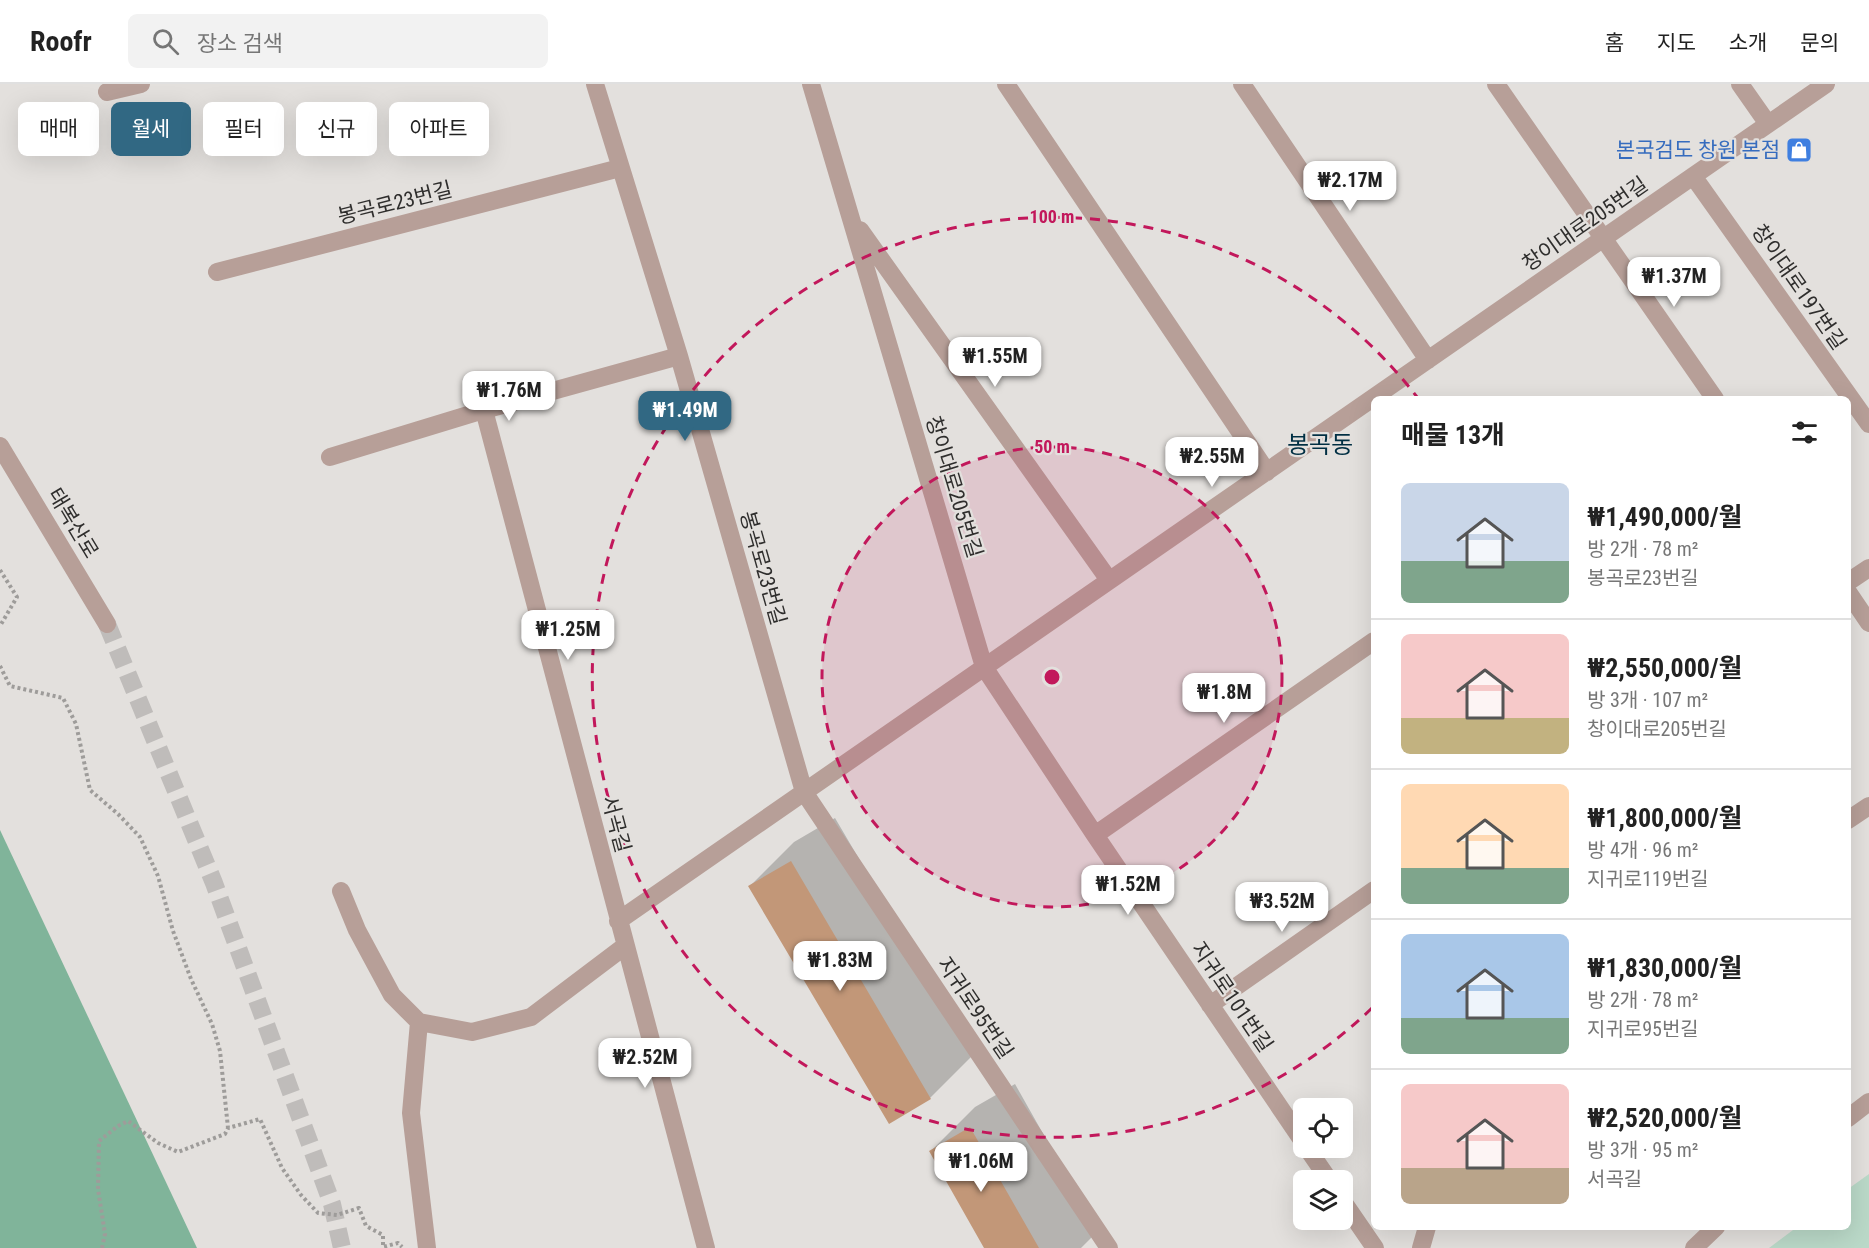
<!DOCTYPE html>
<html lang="ko">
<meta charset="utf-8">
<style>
body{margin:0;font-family:"Roboto Condensed","Noto Sans KR",sans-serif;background:#f2f2f2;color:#222;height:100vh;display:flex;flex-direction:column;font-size:22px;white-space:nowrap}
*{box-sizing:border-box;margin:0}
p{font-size:20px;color:#767676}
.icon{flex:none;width:33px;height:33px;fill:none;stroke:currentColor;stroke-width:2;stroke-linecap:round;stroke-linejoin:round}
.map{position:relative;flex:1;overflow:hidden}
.details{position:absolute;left:1371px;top:312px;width:480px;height:834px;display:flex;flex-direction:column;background:#fff;border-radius:9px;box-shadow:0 6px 24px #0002}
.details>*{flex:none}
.guide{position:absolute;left:18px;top:18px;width:570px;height:54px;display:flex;gap:12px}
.tools{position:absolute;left:1293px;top:1014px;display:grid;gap:12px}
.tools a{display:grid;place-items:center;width:60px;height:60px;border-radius:9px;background:#fff;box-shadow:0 6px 24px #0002;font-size:30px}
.price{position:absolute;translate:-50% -51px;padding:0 14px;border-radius:12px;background:#fff;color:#222;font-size:20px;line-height:39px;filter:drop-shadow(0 2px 3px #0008)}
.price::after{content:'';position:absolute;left:50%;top:36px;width:18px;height:14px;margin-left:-9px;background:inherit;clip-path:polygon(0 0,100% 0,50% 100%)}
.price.current{background:#316883;color:#fff}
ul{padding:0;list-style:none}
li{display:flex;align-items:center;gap:18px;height:150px;padding:0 30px}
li+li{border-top:2px solid #e0e0e0}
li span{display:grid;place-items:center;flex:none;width:168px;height:120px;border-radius:9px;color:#555}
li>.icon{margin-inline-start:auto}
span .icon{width:72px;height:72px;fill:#fffc;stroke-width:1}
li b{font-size:26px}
h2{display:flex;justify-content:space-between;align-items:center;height:72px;padding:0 30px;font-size:26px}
.pill{padding:0 21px;border-radius:9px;background:#fff;box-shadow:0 6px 24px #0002;font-size:21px;line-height:54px}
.pill.current{background:#316883;color:#fff}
header{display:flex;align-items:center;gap:36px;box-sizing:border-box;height:84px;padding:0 30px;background:#fff;border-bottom:2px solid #e0e0e0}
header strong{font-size:28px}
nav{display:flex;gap:33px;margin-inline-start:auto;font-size:21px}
.search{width:420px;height:54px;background:#f2f2f2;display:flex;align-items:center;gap:15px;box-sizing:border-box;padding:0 21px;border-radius:9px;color:#767676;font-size:22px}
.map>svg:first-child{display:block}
</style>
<header>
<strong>Roofr</strong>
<div class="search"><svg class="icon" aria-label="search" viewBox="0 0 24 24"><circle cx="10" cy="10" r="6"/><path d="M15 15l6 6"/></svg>장소 검색</div>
<nav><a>홈</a><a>지도</a><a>소개</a><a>문의</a></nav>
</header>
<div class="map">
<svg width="1869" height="1164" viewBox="0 0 1869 1164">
<rect width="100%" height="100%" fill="#e3e0dd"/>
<path fill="#bad9c8" d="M 1869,1090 L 1869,1164 L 1769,1164 L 1797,1143 L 1848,1143 L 1848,1105 Z"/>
<path fill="#80b49a" d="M 0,746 L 197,1164 L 0,1164 Z"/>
<path fill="#0003" d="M 835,734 L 974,970 L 930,1014 L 750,802 L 794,758 Z
M 1015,1000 L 1098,1147 L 1081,1164 L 986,1164 L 931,1067 L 975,1023 Z"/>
<path fill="#c29778" d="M 791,777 L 931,1015 L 889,1040 L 748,802 Z
M 970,1043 L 1039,1164 L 984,1164 L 929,1067 Z"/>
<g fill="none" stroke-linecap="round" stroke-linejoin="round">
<path stroke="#bfbcba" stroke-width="18" stroke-dasharray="18 9" stroke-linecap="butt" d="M 107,540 L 214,799 L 332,1120 L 342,1164"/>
<path stroke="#9e9c9a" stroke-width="4" stroke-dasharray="3 3" stroke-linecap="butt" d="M 0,486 L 17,513 L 0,542
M 0,582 L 10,602 L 63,614 L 76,640 L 90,706 L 118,730 L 140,753 L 158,792 L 173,847 L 191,895 L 212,940 L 220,967 L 228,1044
M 102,1164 L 105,1150 L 98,1105 L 99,1057 L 118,1042 L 128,1037 L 158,1059 L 178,1068 L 225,1050 L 228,1044 L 260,1035 L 282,1084 L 301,1111 L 318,1129 L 337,1131 L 359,1124 L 366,1142 L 383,1151 L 383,1163 L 398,1159 L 402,1163"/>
<path stroke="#b79f98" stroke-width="18" d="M 595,0 L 679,272 L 804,708 L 1109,1164
M 811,0 L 984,583 L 1095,751 L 1304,1059
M 1006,0 L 1267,388
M 1242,0 L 1428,276
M 1496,0 L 1715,315
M 1740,0 L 1768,40
M 107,8 L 141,0
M 1693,92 L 1869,340
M 860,146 L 1109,496
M 217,188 L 620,84
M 484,326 L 706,1164
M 0,362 L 107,540
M 330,373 L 484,326 L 679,272
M 1848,498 L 1869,484
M 1848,508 L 1869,539
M 1848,736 L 1869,722
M 1095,751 L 1374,557
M 341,807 L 357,846 L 392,911 L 419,938 L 472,948 L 531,933 L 625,862
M 618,837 L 1826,0
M 1210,921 L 1374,806
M 419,938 L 411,1029 L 427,1164
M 1848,1034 L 1869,1018
M 1307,1064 L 1329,1096
M 1342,1116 L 1375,1164
M 1421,1164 L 1427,1143
M 1694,1164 L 1716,1143"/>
</g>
<circle cx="1052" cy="593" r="230" fill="#c2185b" fill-opacity=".12"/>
<g fill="none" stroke="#c2185b" stroke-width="3" stroke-dasharray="10 8">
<circle cx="1052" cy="593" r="230"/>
<path d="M1372 924A460 460 0 1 1 1417 313"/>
</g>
<defs>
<symbol id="shop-square" viewBox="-11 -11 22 22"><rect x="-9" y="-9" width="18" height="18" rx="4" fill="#3f7fe0" stroke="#e3e0dd"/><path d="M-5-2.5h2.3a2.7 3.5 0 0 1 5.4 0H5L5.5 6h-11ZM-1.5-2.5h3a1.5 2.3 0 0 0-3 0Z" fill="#fff"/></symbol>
</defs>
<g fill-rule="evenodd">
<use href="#shop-square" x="1784" y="51" width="30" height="30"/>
</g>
<g text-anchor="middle" stroke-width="4.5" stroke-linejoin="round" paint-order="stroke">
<g font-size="21" fill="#366cbe" stroke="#e3e0dd" text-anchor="end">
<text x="1780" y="73">본국검도 창원 본점</text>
</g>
<g font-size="21" fill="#2f2e2d" stroke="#e3e0dd">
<text transform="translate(395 119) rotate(-14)" y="7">봉곡로23번길</text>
<text transform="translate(1585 140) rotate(-35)" y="7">창이대로205번길</text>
<text transform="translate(1799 203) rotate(55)" y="7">창이대로197번길</text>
<text transform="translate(954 403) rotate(73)" y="7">창이대로205번길</text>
<text transform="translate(73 439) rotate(59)" y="7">태복산로</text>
<text transform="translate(763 484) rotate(74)" y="7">봉곡로23번길</text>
<text transform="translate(616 740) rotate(75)" y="7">서곡길</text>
<text transform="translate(1232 913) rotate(56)" y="7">지귀로101번길</text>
<text transform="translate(975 924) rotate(56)" y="7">지귀로95번길</text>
</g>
<g font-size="24" fill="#002f43" stroke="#e3e0dd">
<text x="1320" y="369">봉곡동</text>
</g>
</g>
<circle cx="1052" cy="593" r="9" fill="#c2185b" stroke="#e3e0dd" stroke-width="3"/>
<g font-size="18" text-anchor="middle" font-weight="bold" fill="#c2185b" stroke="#e3e0dd" stroke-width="4.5" stroke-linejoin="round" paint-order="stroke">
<text x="1052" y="139">100 m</text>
<text x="1052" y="369">50 m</text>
</g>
</svg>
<div class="tools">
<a><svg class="icon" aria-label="locate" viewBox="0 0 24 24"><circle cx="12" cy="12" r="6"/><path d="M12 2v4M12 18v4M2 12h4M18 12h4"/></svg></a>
<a><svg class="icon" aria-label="layers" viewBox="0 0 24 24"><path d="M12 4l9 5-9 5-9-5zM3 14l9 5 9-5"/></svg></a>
</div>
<b class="price" style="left:1350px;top:128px">₩2.17M</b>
<b class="price" style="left:1674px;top:224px">₩1.37M</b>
<b class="price" style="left:995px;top:304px">₩1.55M</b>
<b class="price" style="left:509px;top:338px">₩1.76M</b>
<b class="price current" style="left:685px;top:358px">₩1.49M</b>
<b class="price" style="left:1212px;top:404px">₩2.55M</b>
<b class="price" style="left:568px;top:577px">₩1.25M</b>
<b class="price" style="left:1224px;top:640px">₩1.8M</b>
<b class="price" style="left:1128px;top:832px">₩1.52M</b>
<b class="price" style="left:1282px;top:849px">₩3.52M</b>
<b class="price" style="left:840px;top:908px">₩1.83M</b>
<b class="price" style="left:645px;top:1005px">₩2.52M</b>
<b class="price" style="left:981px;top:1109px">₩1.06M</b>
<div class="guide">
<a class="pill">매매</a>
<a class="pill current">월세</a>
<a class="pill">필터</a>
<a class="pill">신규</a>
<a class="pill">아파트</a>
</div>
<section class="details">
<h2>매물 13개<svg class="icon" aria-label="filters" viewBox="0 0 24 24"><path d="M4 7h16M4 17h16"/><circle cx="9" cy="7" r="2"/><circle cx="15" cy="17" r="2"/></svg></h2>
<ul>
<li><span style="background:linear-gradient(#c9d6e8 65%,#7fa58c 0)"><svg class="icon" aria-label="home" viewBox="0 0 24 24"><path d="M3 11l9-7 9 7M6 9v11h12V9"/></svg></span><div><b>₩1,490,000/월</b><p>방 2개 · 78 m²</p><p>봉곡로23번길</p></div></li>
<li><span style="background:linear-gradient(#f6c9c9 70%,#c2b280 0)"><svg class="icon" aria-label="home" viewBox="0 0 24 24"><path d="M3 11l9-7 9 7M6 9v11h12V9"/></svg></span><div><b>₩2,550,000/월</b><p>방 3개 · 107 m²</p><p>창이대로205번길</p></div></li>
<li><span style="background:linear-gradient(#ffd9b3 70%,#7fa58c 0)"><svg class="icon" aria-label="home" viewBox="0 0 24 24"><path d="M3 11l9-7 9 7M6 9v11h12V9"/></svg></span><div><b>₩1,800,000/월</b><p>방 4개 · 96 m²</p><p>지귀로119번길</p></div></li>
<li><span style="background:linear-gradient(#a9c7e8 70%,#7fa58c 0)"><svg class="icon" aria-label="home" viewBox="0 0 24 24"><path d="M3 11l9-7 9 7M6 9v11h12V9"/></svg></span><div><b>₩1,830,000/월</b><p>방 2개 · 78 m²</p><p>지귀로95번길</p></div></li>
<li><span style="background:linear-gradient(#f6c9c9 70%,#b9a48a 0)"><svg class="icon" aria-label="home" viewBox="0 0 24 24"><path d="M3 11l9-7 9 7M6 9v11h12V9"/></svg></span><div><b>₩2,520,000/월</b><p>방 3개 · 95 m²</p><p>서곡길</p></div></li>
</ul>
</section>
</div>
